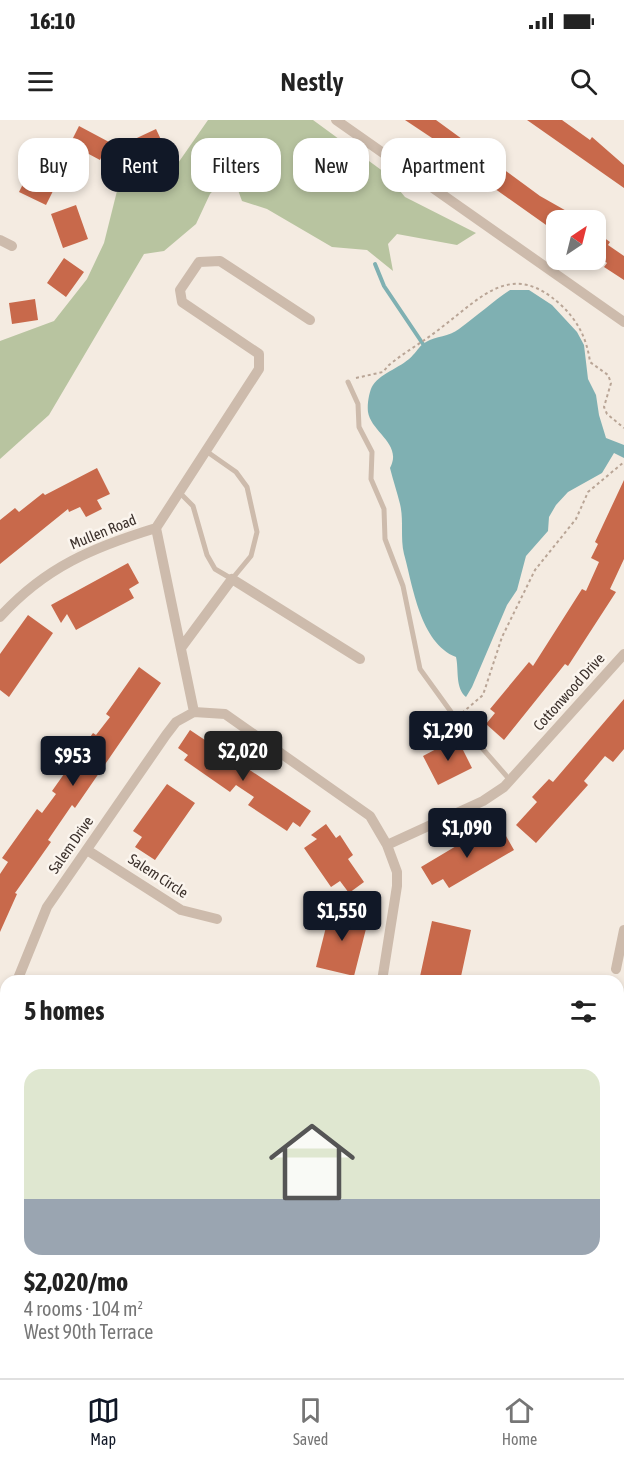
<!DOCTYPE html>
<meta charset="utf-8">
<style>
body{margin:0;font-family:"Asap Condensed",sans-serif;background:#f2f2f2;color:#222;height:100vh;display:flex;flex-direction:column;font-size:22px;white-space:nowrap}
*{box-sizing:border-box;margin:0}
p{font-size:20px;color:#767676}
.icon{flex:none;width:33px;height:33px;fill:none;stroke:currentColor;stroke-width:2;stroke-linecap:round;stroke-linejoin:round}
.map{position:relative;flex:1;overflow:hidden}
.sheet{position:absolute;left:0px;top:855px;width:624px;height:404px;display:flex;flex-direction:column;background:#fff;border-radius:18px 18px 0 0;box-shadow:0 3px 9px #0003}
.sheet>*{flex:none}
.guide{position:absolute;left:18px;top:18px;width:588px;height:54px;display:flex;gap:12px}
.needle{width:39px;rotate:35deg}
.fabs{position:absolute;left:546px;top:90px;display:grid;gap:12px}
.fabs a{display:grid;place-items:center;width:60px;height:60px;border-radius:12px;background:#fff;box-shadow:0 3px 9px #0003;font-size:30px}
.price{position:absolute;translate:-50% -51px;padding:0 14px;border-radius:6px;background:#111827;color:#fff;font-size:20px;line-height:39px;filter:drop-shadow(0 2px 3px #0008)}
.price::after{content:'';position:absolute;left:50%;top:36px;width:18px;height:14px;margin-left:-9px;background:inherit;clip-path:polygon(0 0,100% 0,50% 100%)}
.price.active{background:#222;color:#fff}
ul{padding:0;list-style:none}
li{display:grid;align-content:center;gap:12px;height:318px;padding:0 24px}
li span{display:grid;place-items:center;height:186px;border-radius:18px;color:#555}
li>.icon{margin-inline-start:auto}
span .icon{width:108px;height:108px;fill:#fffc;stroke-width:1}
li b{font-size:26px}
h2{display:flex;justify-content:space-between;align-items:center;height:72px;padding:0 24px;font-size:26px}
.chip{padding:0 21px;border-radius:18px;background:#fff;box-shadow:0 3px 9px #0003;font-size:21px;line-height:54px}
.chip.active{background:#111827;color:#fff}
.status{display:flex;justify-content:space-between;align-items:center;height:42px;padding:0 30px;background:#fff;direction:ltr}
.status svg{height:16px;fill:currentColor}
header{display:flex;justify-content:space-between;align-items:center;height:78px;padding:0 24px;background:#fff;font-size:27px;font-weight:600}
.tabs{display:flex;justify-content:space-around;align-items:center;height:84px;border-top:2px solid #e0e0e0;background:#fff;font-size:16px;color:#767676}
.tabs a{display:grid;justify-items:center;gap:3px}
.tabs .active{color:#111827}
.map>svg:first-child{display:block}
</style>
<div class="status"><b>16:10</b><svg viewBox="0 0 49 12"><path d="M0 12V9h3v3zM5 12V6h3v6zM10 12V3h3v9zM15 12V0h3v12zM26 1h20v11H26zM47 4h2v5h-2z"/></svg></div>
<header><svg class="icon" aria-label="menu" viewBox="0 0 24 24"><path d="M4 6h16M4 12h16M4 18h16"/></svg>Nestly<svg class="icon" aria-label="search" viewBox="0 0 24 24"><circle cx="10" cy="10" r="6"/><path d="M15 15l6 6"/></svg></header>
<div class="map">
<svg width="624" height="1258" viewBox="0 0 624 1258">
<rect width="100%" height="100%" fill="#f4ebe1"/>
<path fill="#b8c4a0" d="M 208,0 L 313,0 L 384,52 L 405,77 L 476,113 L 457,125 L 397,114 L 388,124 L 393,151 L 367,130 L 332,127 L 267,89 L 242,81 L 231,51 L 210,74 L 196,104 L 164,131 L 144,134 L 49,295 L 0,339 L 0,221 L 54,201 L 87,159 L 104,123 L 117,71 L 169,56 Z"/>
<path fill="#7fb0b2" d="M 510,170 L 529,170 L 552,185 L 577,212 L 584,225 L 588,259 L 596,275 L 599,295 L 606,318 L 624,325 L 624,338 L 614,333 L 602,353 L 568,372 L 556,385 L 549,397 L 548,411 L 526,436 L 517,470 L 507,485 L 472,567 L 466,577 C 455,568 459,550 456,537 C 420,523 413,466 404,434 C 400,418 404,400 400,384 C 397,372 393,360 390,348 C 403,324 371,312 368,292 C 367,285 369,271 373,265 C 382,252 403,247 413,235 C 418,230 419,226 426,222 C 436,216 449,217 459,209 C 477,196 492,182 510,170 Z"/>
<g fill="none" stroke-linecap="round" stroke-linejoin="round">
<path stroke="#7fb0b2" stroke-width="4" d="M 375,144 L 384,166 L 423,224"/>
</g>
<path fill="#c8694b" d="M 405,0 L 436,0 L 540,76 L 570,93 L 569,95 L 576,100 L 556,100 L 556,112 L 467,49 L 470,44 L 449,30 L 447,33 L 433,23 L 435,20 Z
M 527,0 L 562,0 L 590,20 L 592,17 L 624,45 L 624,68 Z
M 79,6 L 109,22 L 100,40 L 70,24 Z
M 156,9 L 164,26 L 129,42 L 122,25 Z
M 32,46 L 59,59 L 46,85 L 19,72 Z
M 76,85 L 88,119 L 63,128 L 51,94 Z
M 596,112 L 610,122 L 608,125 L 624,136 L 624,160 L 604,147 L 607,143 L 596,134 Z
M 64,138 L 84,152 L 66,177 L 47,163 Z
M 35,179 L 38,200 L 12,204 L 9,183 Z
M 97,348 L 110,374 L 97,380 L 102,389 L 86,397 L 80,387 L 69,392 L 68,389 L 0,444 L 0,400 L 15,388 L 19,392 L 43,373 L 45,375 Z
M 624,360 L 624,439 L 610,469 L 616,472 L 568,546 L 565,544 L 504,620 L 486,604 L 495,593 L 490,589 L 529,542 L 533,546 L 582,469 L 586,471 L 599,442 L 591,438 L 598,424 L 595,422 Z
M 128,443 L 139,463 L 129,469 L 134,478 L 76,510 L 67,494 L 61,503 L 51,485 Z
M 28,495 L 53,513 L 9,577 L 0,570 L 0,534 Z
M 139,547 L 161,563 L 75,688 L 72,685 L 48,720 L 51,722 L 15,773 L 17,774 L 0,812 L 0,754 L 8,742 L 2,738 L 37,689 L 42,693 L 56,674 L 52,671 L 93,613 L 96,615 L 110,597 L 106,594 Z
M 624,579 L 624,629 L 613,642 L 605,636 L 584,661 L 588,665 L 536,723 L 516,705 L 537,682 L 532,677 L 549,659 L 553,662 Z
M 190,610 L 311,691 L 300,707 L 293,702 L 287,711 L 248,685 L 254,677 L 236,665 L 230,672 L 184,640 L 188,635 L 178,628 Z
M 457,618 L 472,648 L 438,665 L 423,636 Z
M 167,664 L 195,683 L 155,740 L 135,727 L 142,717 L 133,711 Z
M 326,704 L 336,718 L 340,715 L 353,735 L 348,739 L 364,762 L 349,773 L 340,761 L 331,767 L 304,728 L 317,719 L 311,715 Z
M 502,709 L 514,730 L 449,768 L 443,759 L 432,765 L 421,747 L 473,716 L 477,723 Z
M 331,787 L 369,797 L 354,856 L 316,847 Z
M 432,801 L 471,810 L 460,861 L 419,861 Z"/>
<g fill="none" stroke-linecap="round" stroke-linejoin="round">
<path stroke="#b9a596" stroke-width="2" stroke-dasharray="3 3" stroke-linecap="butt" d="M 356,258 L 383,252 L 389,245 C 406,231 425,221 442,207 C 483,176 512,140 561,185 C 578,201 587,219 590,242 L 608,255 L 611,263 L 604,287 L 607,294 L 624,308
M 462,593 L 483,575 L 502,517 L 535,450 L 576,399 L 588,372 L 624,342
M 450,1258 L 462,1257"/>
<path stroke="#cdbbac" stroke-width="5" d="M 348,262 L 358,284 L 359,307 L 372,332 L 371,359 L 384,389 L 385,419 L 403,466 L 420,549 L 454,596 L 510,660
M 179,372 L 193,386 L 207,435 L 215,449 L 232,459 L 251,436 L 257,412 L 247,367 L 236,352 L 206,331
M 618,1040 L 624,1033
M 0,1208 L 6,1213
M 58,1252 L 65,1258"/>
<path stroke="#cdbbac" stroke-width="10" d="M 336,0 L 624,202
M 0,120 L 12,126
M 156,408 L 259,249 L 259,234 L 182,182 L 180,170 L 199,142 L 220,141 L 310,200
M 0,497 C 45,447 94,427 156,408 L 194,592
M 181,528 L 232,459 L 360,539
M 194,592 L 225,594 L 370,696 L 387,725 L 397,752 L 397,766 L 382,861
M 387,725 L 483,681 L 504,667 L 624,534
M 87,730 L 181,790 L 217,799
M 616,849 L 624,810
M 17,861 L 47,787 L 166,615 L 176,602 L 194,592
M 0,916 L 6,892
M 0,1000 L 6,1019
M 618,1025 L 624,1029
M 279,1252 L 301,1258
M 202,1258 L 205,1252"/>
</g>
<g text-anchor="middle" stroke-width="5" stroke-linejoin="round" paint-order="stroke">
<g font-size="15" fill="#3b302b" stroke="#fbf5ee">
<text transform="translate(103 412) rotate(-22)" y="5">Mullen Road</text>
<text transform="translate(569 572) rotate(-48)" y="5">Cottonwood Drive</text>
<text transform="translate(71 725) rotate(-55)" y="5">Salem Drive</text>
<text transform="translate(158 756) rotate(33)" y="5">Salem Circle</text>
</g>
</g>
</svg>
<div class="fabs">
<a><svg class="needle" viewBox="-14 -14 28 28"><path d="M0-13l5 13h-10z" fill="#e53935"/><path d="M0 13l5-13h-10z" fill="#767676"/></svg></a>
</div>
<b class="price" style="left:448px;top:642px">$1,290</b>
<b class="price active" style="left:243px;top:662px">$2,020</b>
<b class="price" style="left:73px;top:667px">$953</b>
<b class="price" style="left:467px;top:739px">$1,090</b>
<b class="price" style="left:342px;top:822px">$1,550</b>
<div class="guide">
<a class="chip">Buy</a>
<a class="chip active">Rent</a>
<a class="chip">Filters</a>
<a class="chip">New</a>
<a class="chip">Apartment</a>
</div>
<section class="sheet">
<h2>5 homes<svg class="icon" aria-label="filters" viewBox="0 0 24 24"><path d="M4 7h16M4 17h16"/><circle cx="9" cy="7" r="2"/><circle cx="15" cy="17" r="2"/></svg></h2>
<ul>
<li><span style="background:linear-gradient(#dfe7d0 70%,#9aa5b1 0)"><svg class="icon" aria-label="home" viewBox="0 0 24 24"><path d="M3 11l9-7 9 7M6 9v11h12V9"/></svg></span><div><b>$2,020/mo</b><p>4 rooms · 104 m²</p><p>West 90th Terrace</p></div></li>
</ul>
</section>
</div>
<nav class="tabs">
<a class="active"><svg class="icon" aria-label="map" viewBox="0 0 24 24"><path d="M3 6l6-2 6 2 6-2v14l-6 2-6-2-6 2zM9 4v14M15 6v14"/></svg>Map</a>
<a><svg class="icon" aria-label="saved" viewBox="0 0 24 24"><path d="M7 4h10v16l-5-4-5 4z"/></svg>Saved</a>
<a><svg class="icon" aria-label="home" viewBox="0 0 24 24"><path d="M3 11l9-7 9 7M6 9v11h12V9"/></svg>Home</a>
</nav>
